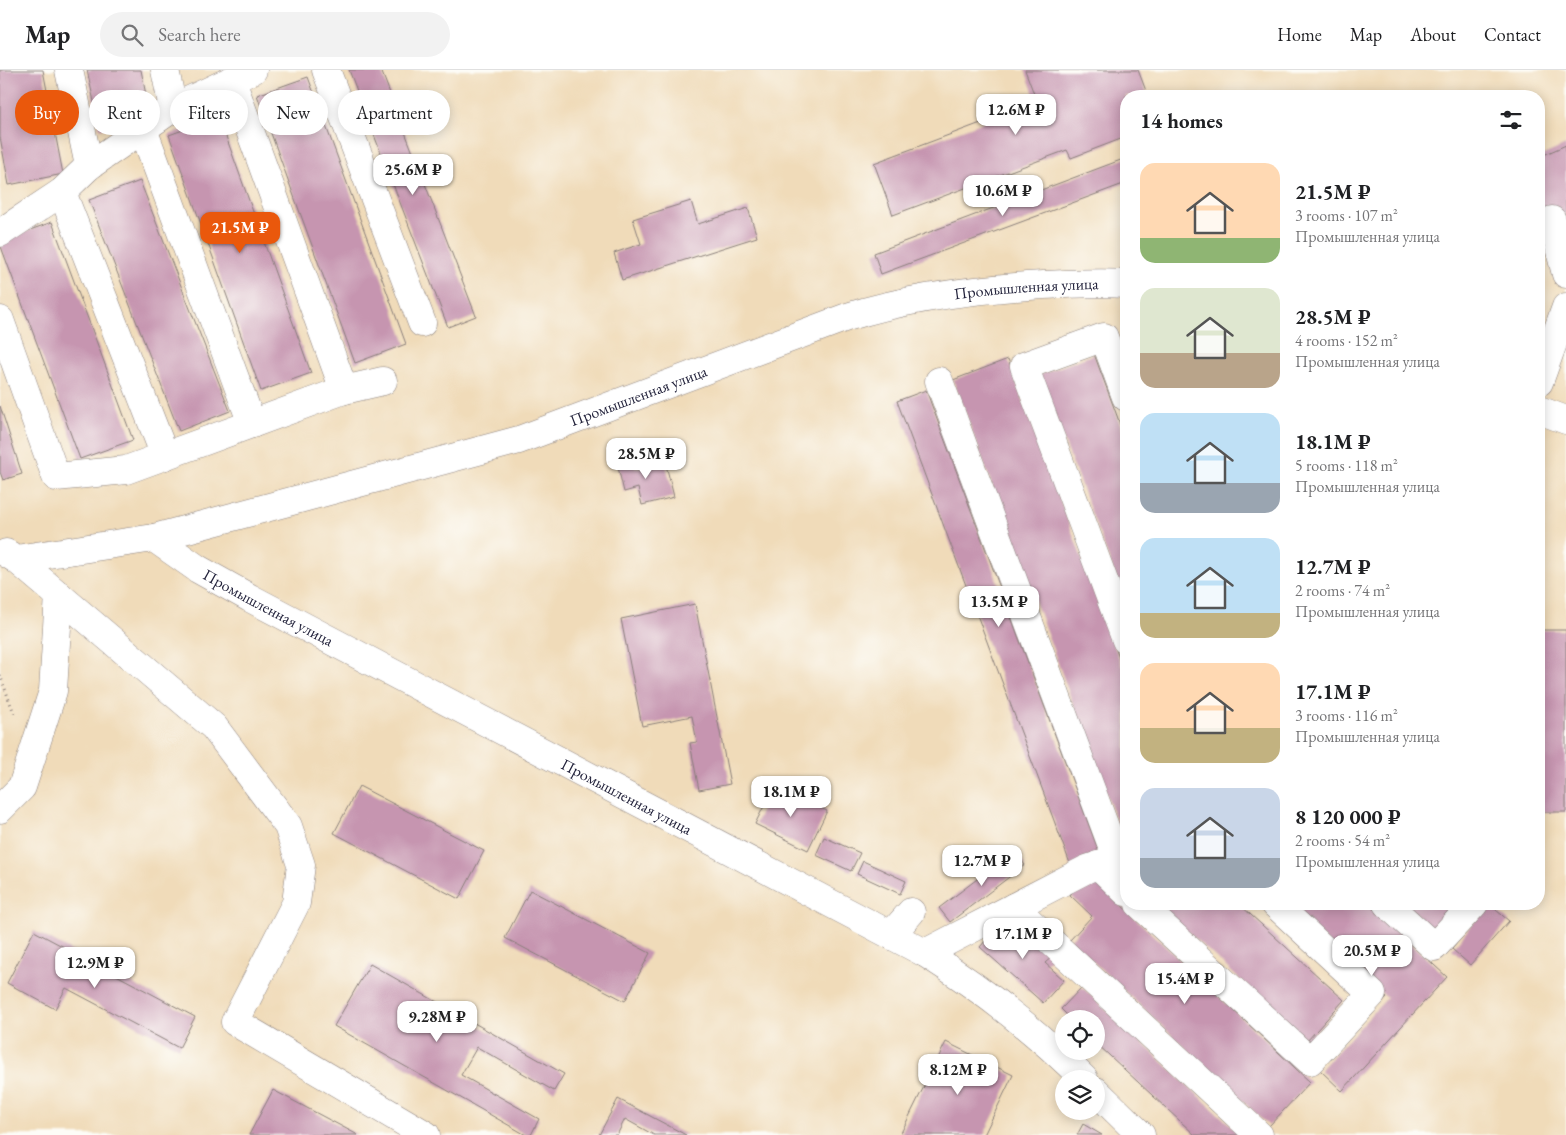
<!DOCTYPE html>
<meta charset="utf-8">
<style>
body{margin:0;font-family:"EB Garamond",serif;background:#f2f2f2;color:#202124;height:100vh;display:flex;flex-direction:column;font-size:19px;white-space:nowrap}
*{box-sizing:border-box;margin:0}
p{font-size:16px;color:#757577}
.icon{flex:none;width:28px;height:28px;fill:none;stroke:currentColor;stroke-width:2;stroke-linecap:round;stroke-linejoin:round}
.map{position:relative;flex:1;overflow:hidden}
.sheet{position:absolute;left:1120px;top:20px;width:425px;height:820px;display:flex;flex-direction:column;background:#fff;border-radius:20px;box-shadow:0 2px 12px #0003}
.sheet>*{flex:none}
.top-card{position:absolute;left:15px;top:20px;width:475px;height:45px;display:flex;gap:10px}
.buttons{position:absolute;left:1055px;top:940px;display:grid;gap:10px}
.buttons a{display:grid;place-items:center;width:50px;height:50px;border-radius:50%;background:#fff;box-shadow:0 2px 12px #0003;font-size:25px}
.price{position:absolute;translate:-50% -42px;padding:0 11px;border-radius:10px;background:#fff;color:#222;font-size:16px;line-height:32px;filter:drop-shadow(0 1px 2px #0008)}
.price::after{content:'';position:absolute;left:50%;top:30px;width:15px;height:11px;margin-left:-8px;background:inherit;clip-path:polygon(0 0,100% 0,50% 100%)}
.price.current{background:#ea580c;color:#fff}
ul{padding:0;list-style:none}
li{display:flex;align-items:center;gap:15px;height:125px;padding:0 20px}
li span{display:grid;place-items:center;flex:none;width:140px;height:100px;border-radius:15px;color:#555}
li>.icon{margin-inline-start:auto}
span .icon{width:60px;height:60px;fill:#fffc;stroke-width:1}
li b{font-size:21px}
h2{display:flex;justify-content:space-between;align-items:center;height:60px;padding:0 20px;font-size:21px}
.pill{padding:0 18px;border-radius:22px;background:#fff;box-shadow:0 2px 12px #0003;font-size:18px;line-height:45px}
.pill.current{background:#ea580c;color:#fff}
header{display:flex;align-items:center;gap:30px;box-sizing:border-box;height:70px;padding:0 25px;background:#fff;border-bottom:1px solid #e0e0e0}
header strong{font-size:24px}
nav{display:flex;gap:28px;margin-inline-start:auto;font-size:18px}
.search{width:350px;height:45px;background:#f2f2f2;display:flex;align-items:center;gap:12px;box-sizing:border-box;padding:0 18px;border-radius:28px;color:#757577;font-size:19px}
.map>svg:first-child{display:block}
</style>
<header>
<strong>Map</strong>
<div class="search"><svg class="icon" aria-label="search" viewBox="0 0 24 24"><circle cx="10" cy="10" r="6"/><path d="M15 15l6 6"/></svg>Search here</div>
<nav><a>Home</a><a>Map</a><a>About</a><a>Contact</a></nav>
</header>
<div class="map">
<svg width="1566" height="1065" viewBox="0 0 1566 1065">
<rect width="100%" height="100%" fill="#fdfcf7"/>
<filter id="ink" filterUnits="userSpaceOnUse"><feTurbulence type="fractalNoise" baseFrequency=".02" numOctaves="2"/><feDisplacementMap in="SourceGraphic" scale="10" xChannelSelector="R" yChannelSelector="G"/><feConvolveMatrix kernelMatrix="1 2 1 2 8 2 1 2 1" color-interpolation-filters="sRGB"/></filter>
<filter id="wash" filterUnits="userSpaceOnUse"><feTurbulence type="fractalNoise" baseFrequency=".0096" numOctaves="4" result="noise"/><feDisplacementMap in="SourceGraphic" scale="20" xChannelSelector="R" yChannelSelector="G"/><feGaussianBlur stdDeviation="1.12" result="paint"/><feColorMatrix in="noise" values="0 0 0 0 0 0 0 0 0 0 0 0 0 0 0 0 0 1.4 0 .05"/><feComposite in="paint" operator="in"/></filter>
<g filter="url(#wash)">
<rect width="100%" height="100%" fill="#f0dbb9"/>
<g id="blocks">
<path fill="#c695b0" d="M 0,0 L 43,0 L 63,104 L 9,115 L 0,67 Z
M 87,0 L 141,0 L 149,40 L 127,54 L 100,59 Z
M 349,0 L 381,0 L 476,246 L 448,257 Z
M 1025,0 L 1138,0 L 1148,26 L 1126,26 L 1126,67 L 1071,88 L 1067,80 L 893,145 L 874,93 L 1037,32 Z
M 308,7 L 406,274 L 355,293 L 257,25 Z
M 219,47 L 311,303 L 261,321 L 169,65 Z
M 1566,75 L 1566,144 L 1539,156 L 1539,87 Z
M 1126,88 L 1126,113 L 881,204 L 874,183 Z
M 140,111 L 230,341 L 179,361 L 89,130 Z
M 691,131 L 698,154 L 748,138 L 757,167 L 622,210 L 614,183 L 641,174 L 633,149 Z
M 52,152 L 133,370 L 80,389 L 0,174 L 0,171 Z
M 1094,284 L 1126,370 L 1126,534 L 1039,305 Z
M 1008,289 L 1126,607 L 1126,777 L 953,310 Z
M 926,320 L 1100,785 L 1071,796 L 897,331 Z
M 0,336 L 22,404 L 3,410 L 0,402 Z
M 632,385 L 635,398 L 665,391 L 674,427 L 642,435 L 638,418 L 624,422 L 616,389 Z
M 695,534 L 730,714 L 699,720 L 690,673 L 697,672 L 692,646 L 642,656 L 621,549 Z
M 1539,560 L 1566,560 L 1566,742 L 1539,742 Z
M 359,716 L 484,781 L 459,829 L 334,763 Z
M 774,716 L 827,741 L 808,780 L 755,754 Z
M 824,767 L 860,783 L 851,801 L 816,785 Z
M 1014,781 L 1025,795 L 950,852 L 939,838 Z
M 863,791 L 906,811 L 900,824 L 857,804 Z
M 1089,805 L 1310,1012 L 1269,1056 L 1070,870 L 1092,846 L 1070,825 Z
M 530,820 L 650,883 L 625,931 L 505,868 Z
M 1157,834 L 1239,834 L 1344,930 L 1307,971 Z
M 1285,834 L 1368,834 L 1447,907 L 1342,1021 L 1320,1000 L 1387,928 Z
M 1405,834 L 1455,834 L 1432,859 Z
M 1489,834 L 1509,851 L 1470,895 L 1452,879 Z
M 1016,853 L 1053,886 L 1045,893 L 1064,910 L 1043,933 L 980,877 L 999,855 L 1008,863 Z
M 34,861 L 195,947 L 179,978 L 66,918 L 55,939 L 7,913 Z
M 370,894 L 564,1004 L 554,1021 L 477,977 L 461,1005 L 539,1049 L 531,1065 L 526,1065 L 334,956 Z
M 1082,917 L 1241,1065 L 1195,1065 L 1096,973 L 1096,949 L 1071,949 L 1061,939 Z
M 946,972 L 1013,1005 L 984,1065 L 900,1065 Z
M 273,1020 L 358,1065 L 249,1065 Z
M 618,1029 L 686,1065 L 654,1065 L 625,1049 L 617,1065 L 599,1065 Z
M 1083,1054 L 1102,1065 L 1077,1065 Z"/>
</g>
</g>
<g filter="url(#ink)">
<use href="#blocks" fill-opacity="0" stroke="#897e7a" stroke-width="1"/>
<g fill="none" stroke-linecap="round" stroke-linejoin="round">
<defs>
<g id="minor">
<path d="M 69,0 L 89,96"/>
<path d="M 165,0 L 173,38"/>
<path d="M 326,0 L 422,253"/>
<path d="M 232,11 L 344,320"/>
<path d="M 143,59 L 252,354"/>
<path d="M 62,122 L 165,386"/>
<path d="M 1552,150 L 1566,204"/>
<path d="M 0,163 L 62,122 L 89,96 L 173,38 L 253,0"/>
<path d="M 0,250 L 56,407 L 126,400 L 344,320 L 383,311"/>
<path d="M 939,311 L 1117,789"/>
<path d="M 1539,312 L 1566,237"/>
<path d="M 1126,327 L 1104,267 L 1024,296 L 1126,570"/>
<path d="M 1539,340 L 1566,350"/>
<path id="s1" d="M 154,468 L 198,499 L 250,528 L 925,883 C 982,919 1036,961 1084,1009"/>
<path d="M 6,483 L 16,489 L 214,657 L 288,756 L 301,795 L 296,833 L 235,952 L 426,1065"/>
<path id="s2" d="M 16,489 L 154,468 L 519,370 L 847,247 C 910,227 977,219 1043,215 C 1071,214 1098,212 1126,214"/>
<path d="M 0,739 L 22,717 L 53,621 L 59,525"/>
<path d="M 1098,795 L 1126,822"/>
<path d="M 1139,834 L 1310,991 L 1372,924 L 1275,834"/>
<path d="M 1387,834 L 1434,877 L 1474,834"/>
<path d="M 1014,837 L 1259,1065"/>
<path d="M 891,865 L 911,842"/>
<path d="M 925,883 L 1087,799 L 1126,786"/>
<path d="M 1096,1021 L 1141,1065"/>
</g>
</defs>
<use href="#minor" stroke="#897e7a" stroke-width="29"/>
<path stroke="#897e7a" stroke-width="3" stroke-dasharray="1 4" stroke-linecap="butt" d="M 0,605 L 15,646"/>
<use href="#minor" stroke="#fff" stroke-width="28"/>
</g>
</g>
<g text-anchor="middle" stroke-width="5" stroke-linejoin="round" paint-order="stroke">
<g font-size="16" fill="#22223b" stroke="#fdfcf7">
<text dy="6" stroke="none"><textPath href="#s2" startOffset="1050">Промышленная улица</textPath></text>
<text dy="6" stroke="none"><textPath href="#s2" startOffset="645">Промышленная улица</textPath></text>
<text dy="6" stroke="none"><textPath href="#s1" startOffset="134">Промышленная улица</textPath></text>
<text dy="6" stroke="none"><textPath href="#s1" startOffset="539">Промышленная улица</textPath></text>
</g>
</g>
</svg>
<div class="buttons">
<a><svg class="icon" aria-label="locate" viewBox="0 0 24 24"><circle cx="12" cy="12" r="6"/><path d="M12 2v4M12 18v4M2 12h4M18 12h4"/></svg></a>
<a><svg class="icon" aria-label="layers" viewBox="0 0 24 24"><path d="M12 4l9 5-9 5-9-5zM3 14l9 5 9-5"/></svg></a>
</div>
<b class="price" style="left:1016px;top:66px">12.6M ₽</b>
<b class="price" style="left:413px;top:126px">25.6M ₽</b>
<b class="price" style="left:1003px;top:147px">10.6M ₽</b>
<b class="price current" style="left:240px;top:184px">21.5M ₽</b>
<b class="price" style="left:646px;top:410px">28.5M ₽</b>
<b class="price" style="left:999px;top:558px">13.5M ₽</b>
<b class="price" style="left:791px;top:748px">18.1M ₽</b>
<b class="price" style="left:982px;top:817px">12.7M ₽</b>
<b class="price" style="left:1023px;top:890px">17.1M ₽</b>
<b class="price" style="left:1372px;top:907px">20.5M ₽</b>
<b class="price" style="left:95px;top:919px">12.9M ₽</b>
<b class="price" style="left:1185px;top:935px">15.4M ₽</b>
<b class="price" style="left:437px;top:973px">9.28M ₽</b>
<b class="price" style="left:958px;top:1026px">8.12M ₽</b>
<div class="top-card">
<a class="pill current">Buy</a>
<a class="pill">Rent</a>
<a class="pill">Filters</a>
<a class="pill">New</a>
<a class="pill">Apartment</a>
</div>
<section class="sheet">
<h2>14 homes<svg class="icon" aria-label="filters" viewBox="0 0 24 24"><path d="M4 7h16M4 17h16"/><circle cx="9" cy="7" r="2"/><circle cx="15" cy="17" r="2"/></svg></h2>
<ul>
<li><span style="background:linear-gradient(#ffd9b3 75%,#8fb573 0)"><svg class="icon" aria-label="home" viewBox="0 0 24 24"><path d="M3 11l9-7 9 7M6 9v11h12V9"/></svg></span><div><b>21.5M ₽</b><p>3 rooms · 107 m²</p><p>Промышленная улица</p></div></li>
<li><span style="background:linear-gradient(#dfe7d0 65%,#b9a48a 0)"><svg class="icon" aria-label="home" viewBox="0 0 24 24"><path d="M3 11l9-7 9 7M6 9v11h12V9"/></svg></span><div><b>28.5M ₽</b><p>4 rooms · 152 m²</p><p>Промышленная улица</p></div></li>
<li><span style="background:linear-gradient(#bfe0f5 70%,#9aa5b1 0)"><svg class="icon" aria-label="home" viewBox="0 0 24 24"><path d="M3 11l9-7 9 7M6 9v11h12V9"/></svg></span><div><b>18.1M ₽</b><p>5 rooms · 118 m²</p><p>Промышленная улица</p></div></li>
<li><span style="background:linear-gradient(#bfe0f5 75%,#c2b280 0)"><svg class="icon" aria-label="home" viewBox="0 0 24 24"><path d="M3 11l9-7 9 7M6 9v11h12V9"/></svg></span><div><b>12.7M ₽</b><p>2 rooms · 74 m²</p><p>Промышленная улица</p></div></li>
<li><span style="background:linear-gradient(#ffd9b3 65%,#c2b280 0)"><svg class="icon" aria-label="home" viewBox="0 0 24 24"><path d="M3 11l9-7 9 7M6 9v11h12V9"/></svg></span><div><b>17.1M ₽</b><p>3 rooms · 116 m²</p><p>Промышленная улица</p></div></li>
<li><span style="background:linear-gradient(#c9d6e8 70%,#9aa5b1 0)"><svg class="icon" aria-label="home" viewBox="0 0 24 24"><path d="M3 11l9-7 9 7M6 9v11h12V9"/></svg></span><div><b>8 120 000 ₽</b><p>2 rooms · 54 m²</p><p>Промышленная улица</p></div></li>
</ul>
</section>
</div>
